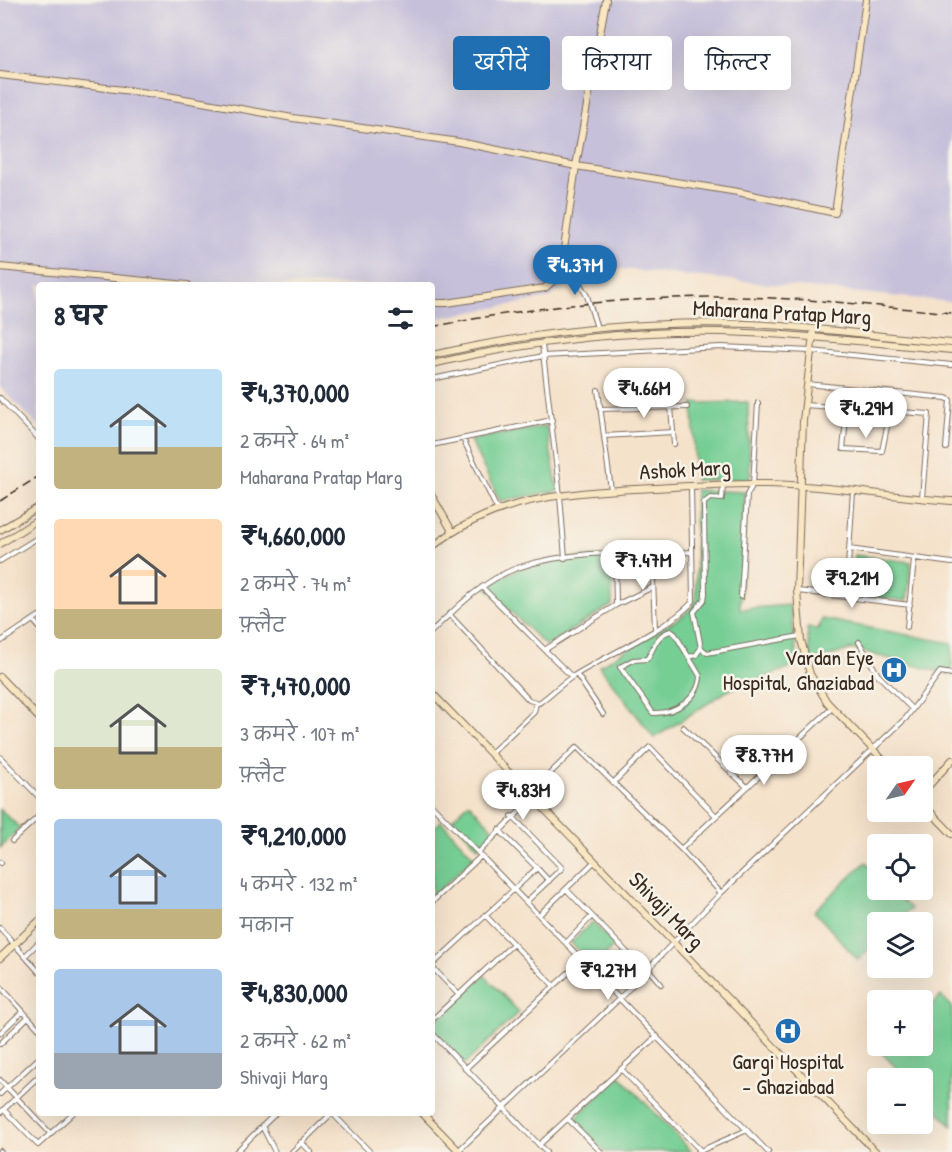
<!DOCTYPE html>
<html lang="hi">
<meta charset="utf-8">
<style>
body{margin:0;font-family:"Patrick Hand","Playpen Sans Deva",sans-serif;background:#f6f6f7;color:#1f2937;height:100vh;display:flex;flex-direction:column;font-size:22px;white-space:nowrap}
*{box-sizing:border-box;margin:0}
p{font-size:20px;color:#747a83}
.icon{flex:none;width:33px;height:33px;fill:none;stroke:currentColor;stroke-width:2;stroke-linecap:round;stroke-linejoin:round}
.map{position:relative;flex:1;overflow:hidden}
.panel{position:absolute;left:36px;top:282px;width:399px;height:834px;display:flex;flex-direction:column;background:#fff;border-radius:6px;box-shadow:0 6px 24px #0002}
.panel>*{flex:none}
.hud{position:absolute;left:453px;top:36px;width:408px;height:54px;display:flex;gap:12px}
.needle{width:39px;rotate:56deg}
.fabs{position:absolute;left:867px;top:756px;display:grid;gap:12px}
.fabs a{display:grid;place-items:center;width:66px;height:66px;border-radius:6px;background:#fff;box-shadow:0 6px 24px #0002;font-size:30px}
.price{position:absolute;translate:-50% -51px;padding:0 14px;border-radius:21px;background:#fff;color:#222;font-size:20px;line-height:39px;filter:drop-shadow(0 2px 3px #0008)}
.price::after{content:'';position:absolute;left:50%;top:36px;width:18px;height:14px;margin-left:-9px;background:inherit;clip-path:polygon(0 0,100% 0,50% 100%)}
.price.active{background:#1f6fb2;color:#fff}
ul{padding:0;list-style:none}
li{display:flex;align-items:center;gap:18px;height:150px;padding:0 18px}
li span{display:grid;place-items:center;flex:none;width:168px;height:120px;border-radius:6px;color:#555}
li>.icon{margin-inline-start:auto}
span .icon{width:72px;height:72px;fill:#fffc;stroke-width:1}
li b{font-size:26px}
h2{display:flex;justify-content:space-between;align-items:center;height:72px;padding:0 18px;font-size:26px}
.tag{padding:0 21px;border-radius:6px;background:#fff;box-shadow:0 6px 24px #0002;font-size:21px;line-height:54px}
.tag.active{background:#1f6fb2;color:#fff}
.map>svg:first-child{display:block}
</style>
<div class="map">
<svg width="952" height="1152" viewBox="0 0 952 1152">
<rect width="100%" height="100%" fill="#f7f3e8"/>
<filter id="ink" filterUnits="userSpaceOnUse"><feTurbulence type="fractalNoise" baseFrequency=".0167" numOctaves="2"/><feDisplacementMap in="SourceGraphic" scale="12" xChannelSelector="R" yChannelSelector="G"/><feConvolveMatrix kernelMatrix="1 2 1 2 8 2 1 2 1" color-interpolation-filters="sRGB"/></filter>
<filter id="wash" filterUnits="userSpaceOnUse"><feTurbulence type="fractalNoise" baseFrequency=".008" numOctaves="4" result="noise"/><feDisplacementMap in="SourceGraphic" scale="24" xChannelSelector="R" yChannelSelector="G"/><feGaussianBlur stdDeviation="1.35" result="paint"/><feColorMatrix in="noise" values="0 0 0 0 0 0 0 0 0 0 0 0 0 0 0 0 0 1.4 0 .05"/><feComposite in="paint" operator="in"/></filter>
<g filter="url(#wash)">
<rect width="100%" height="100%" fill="#f5e2cb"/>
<path fill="#c6c0da" d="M 0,0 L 952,0 L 952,302 L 589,266 L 549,298 L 432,319 L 432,285 L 39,285 L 39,427 L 0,387 Z"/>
<path fill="#76ce94" stroke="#587c59" stroke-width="1.5" d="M 748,402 L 750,479 L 695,480 L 693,403 Z
M 546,426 L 558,491 L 500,501 L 470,440 Z
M 695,490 L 745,492 L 740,609 L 790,605 L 798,665 L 727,691 L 654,738 L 599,666 L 683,616 L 692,607 L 696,598 Z
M 612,555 L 612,605 L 546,646 L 486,587 L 518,569 L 568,558 Z
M 854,555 L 911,562 L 907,601 L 850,594 Z
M 822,619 L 952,643 L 952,675 L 852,649 L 811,662 L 807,628 L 818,629 Z
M 469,803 L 495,831 L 478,847 L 452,819 Z
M 0,809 L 20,828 L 0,848 Z
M 441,821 L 474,857 L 432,897 L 432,830 Z
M 866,862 L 877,874 L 878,890 L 892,890 L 911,909 L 896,922 L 878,922 L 877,941 L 858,960 L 814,911 Z
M 592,922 L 615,945 L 594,966 L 571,943 Z
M 484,975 L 519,1012 L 465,1064 L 432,1029 L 432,1024 Z
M 941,996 L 952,1008 L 952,1126 L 923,1095 L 922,1078 L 906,1078 L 882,1053 L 889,1046 L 922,1046 L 923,1013 Z
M 620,1076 L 691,1151 L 605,1152 L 574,1119 Z"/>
</g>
<g filter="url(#ink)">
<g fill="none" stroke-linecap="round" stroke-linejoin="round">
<defs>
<path id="street" d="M 564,257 L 587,296 L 597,328
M 542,345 L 560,496 L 565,558
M 432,379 L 543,356 L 721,347 L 811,351 L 952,365
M 807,384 L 946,398 L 950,400 L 946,448
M 598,390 L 611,490
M 0,398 L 39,439
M 805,405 L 929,414 L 922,498
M 671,407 L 674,444
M 600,409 L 687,407
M 847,409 L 843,449 L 882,451 L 890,412
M 604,436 L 673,432
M 463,439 L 497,509
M 432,445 L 552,420
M 849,549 L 952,563
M 652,553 L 655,629
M 0,561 L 39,537
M 482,587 L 572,677
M 798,591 L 910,605
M 741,597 L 747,495 L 753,484 L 758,403
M 846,597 L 853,491
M 616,605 L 653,587
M 449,614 L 529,700 L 539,703 C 550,695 560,685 572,677 C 601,658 674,626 693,601 L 691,487
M 33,620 L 39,627
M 907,627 L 914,560
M 432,631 C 457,607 484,580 517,568 C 572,549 635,553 692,552
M 671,631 L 675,634 L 700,676 C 699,699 674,714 653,713 L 620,667 L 633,660 L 647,659 C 655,648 655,635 671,631 Z
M 0,642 L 39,616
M 859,642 L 878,675 L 912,709
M 701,648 L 694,612 L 704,600 L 705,594 L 704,503 L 710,498 L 722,499 L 723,485
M 546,649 L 616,605 L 615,552
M 689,657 L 696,655 L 701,648 L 707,653 L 800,636
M 577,675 L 603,714
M 683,727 L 747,787
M 490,754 L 534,712 L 536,703
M 0,757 L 39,797
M 613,783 L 650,747 L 716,816
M 529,794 L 577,747 L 681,849 L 721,893
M 432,805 L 768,1152
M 512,816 L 562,868 L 526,902
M 12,841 L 39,816
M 681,849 L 832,708
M 478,853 L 533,798
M 0,862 L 1,863
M 537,868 L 549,881
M 566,889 L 646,972
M 432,902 L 481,856
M 485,915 L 554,986
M 539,915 L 594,862
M 0,928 L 39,972
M 566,943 L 592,916
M 25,956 L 39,942
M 432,965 L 537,868 L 499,830
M 432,967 L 459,995
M 649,970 L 661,984
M 0,986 L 39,1029
M 432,1020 L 513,944
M 0,1033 L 23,1011
M 432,1033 L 546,1152
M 0,1044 L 28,1017
M 465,1069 L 582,960
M 621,1069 L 701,1151
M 0,1080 L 51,1134
M 0,1094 L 39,1058
M 4,1110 L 38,1145 L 73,1113
M 0,1113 L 39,1076
M 333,1114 L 370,1152
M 568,1119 L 601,1152
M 262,1126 L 275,1152
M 301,1142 L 311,1152
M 539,1145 L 657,1036
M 0,1151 L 1,1152
M 458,1151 L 620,998 L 721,893 L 906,718 L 940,672 L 952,674
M 236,1152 L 276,1113
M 292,1152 L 332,1113
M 698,1152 L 747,1130"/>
<path id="secondary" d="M 0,75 L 156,94 L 293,118 L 459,142 L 576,166 L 738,192 L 835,213 L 866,0
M 0,267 L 187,285
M 432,303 L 447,303 L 545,288 L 554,280 L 563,256 L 576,166 L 606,0
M 813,334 L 803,421 L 797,591 L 801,640 L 810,674 L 827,702 L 889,766
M 432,355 C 534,332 643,320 748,324 C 816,327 884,337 952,343
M 432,364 C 533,340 644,328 748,333 C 816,336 884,344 952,350
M 432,496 L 452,531
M 0,530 L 39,507
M 0,544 L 39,519
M 432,547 C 494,498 558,494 634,489 C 678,487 722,483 766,484 C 828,485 890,497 952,501
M 0,677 L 39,718
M 432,693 L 876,1152
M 922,793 L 952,760
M 922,803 L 952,834
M 0,958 L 39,921
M 422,1113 L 460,1152"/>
</defs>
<use href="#street" stroke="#7c6a5b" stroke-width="6"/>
<use href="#secondary" stroke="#7c6a5b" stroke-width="8"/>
<use href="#street" stroke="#fff" stroke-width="4"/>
<use href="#secondary" stroke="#f9e7c3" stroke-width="6"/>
<path stroke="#3b2a1e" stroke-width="1.5" stroke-dasharray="9 4.5" stroke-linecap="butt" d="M 432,327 C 529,307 626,297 725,297 C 801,297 877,306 952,313
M 0,501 L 39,476"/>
</g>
</g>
<defs>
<symbol id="hospital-disc" viewBox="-11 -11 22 22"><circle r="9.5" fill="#1f6fb2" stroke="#f7f3e8"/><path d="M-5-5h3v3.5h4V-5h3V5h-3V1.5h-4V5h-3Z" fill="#fff"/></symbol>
</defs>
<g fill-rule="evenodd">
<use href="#hospital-disc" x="879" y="655" width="30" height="30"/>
<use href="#hospital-disc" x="773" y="1016" width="30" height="30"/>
</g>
<g text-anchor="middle" stroke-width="5" stroke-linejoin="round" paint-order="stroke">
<g font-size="22" fill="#3b2a1e" stroke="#f7f3e8">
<text transform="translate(782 312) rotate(3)" y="8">Maharana Pratap Marg</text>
<text transform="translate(685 469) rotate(-3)" y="8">Ashok Marg</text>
<text transform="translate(667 910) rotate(46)" y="8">Shivaji Marg</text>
</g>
<g font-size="22" fill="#3b2a1e" stroke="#f7f3e8" text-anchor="end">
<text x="874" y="665">Vardan Eye<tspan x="874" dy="25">Hospital, Ghaziabad</tspan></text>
<text x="788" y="1069" text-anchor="middle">Gargi Hospital<tspan x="788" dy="25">- Ghaziabad</tspan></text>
</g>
</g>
</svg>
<div class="fabs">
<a><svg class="needle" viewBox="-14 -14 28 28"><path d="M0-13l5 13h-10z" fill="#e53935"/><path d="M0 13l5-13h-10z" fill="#747a83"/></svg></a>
<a><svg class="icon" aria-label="locate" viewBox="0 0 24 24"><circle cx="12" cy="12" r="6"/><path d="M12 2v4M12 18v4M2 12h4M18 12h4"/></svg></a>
<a><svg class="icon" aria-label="layers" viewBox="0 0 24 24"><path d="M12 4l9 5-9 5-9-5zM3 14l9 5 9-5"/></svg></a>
<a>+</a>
<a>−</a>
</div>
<b class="price active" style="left:575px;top:296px">₹4.37M</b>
<b class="price" style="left:644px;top:419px">₹4.66M</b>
<b class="price" style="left:866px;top:439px">₹4.29M</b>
<b class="price" style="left:643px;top:591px">₹7.47M</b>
<b class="price" style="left:852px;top:609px">₹9.21M</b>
<b class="price" style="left:764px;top:786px">₹8.77M</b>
<b class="price" style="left:523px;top:821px">₹4.83M</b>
<b class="price" style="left:608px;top:1001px">₹9.27M</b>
<div class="hud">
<a class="tag active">खरीदें</a>
<a class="tag">किराया</a>
<a class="tag">फ़िल्टर</a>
</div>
<section class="panel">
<h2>8 घर<svg class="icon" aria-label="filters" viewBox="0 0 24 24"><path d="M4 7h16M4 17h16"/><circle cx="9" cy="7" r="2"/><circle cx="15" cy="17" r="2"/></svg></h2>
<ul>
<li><span style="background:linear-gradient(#bfe0f5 65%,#c2b280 0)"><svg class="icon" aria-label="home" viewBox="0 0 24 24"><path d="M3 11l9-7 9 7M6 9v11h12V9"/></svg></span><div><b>₹4,370,000</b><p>2 कमरे · 64 m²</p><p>Maharana Pratap Marg</p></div></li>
<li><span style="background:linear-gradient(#ffd9b3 75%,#c2b280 0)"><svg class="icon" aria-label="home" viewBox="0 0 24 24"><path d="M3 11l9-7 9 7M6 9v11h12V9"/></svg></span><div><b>₹4,660,000</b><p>2 कमरे · 74 m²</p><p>फ़्लैट</p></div></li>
<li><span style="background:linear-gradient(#dfe7d0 65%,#c2b280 0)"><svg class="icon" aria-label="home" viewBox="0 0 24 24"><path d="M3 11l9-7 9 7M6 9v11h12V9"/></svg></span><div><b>₹7,470,000</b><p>3 कमरे · 107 m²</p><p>फ़्लैट</p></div></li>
<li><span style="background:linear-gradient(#a9c7e8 75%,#c2b280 0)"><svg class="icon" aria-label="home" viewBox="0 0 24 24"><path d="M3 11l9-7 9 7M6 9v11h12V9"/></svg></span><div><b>₹9,210,000</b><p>4 कमरे · 132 m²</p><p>मकान</p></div></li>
<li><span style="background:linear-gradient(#a9c7e8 70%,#9aa5b1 0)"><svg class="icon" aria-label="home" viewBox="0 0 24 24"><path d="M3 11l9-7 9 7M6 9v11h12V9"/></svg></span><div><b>₹4,830,000</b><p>2 कमरे · 62 m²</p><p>Shivaji Marg</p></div></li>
</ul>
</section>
</div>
